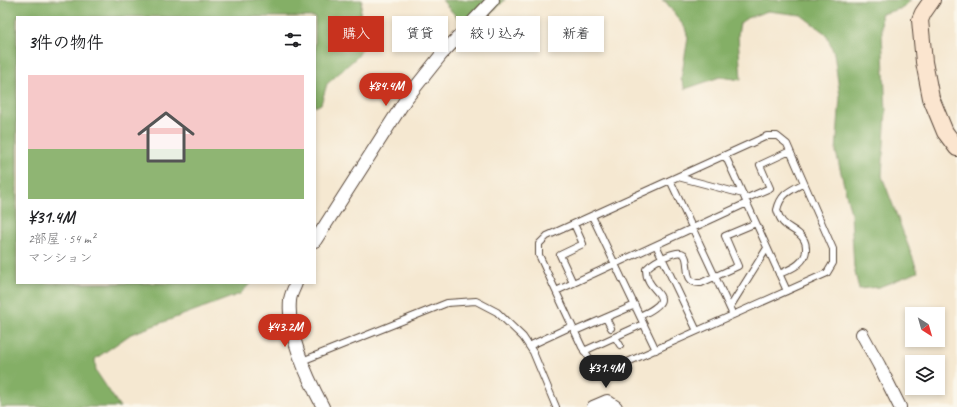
<!DOCTYPE html>
<html lang="ja">
<meta charset="utf-8">
<style>
body{margin:0;font-family:Caveat,"Klee One",sans-serif;background:#f6f6f6;color:#202124;height:100vh;display:flex;flex-direction:column;font-size:15px;white-space:nowrap}
*{box-sizing:border-box;margin:0}
p{font-size:13px;color:#757577}
.icon{flex:none;width:22px;height:22px;fill:none;stroke:currentColor;stroke-width:2;stroke-linecap:round;stroke-linejoin:round}
.map{position:relative;flex:1;overflow:hidden}
.details{position:absolute;left:16px;top:16px;width:300px;height:268px;display:flex;flex-direction:column;background:#fff;border-radius:0px;box-shadow:0 2px 6px #0003}
.details>*{flex:none}
.top-card{position:absolute;left:328px;top:16px;width:380px;height:36px;display:flex;gap:8px}
.needle{width:26px;rotate:143deg}
.fabs{position:absolute;left:905px;top:307px;display:grid;gap:8px}
.fabs a{display:grid;place-items:center;width:40px;height:40px;border-radius:0px;background:#fff;box-shadow:0 2px 6px #0003;font-size:20px}
.price{position:absolute;translate:-50% -34px;padding:0 9px;border-radius:14px;background:#c8321e;color:#fff;font-size:13px;line-height:26px;filter:drop-shadow(0 1px 2px #0008)}
.price::after{content:'';position:absolute;left:50%;top:24px;width:12px;height:9px;margin-left:-6px;background:inherit;clip-path:polygon(0 0,100% 0,50% 100%)}
.price.on{background:#222;color:#fff}
ul{padding:0;list-style:none}
li{display:grid;align-content:center;gap:8px;height:212px;padding:0 12px}
li+li{border-top:1px solid #e0e0e0}
li span{display:grid;place-items:center;height:124px;border-radius:0px;color:#555}
li>.icon{margin-inline-start:auto}
span .icon{width:72px;height:72px;fill:#fffc;stroke-width:1}
li b{font-size:17px}
h2{display:flex;justify-content:space-between;align-items:center;height:48px;padding:0 12px;font-size:17px}
.pill{padding:0 14px;border-radius:0px;background:#fff;box-shadow:0 2px 6px #0003;font-size:14px;line-height:36px}
.pill.on{background:#c8321e;color:#fff}
.map>svg:first-child{display:block}
</style>
<div class="map">
<svg width="957" height="407" viewBox="0 0 957 407">
<rect width="100%" height="100%" fill="#fbf7ec"/>
<filter id="ink" filterUnits="userSpaceOnUse"><feTurbulence type="fractalNoise" baseFrequency=".025" numOctaves="2"/><feDisplacementMap in="SourceGraphic" scale="8" xChannelSelector="R" yChannelSelector="G"/><feConvolveMatrix kernelMatrix="1 2 1 2 8 2 1 2 1" color-interpolation-filters="sRGB"/></filter>
<filter id="wash" filterUnits="userSpaceOnUse"><feTurbulence type="fractalNoise" baseFrequency=".012" numOctaves="4" result="noise"/><feDisplacementMap in="SourceGraphic" scale="16" xChannelSelector="R" yChannelSelector="G"/><feGaussianBlur stdDeviation="0.9" result="paint"/><feColorMatrix in="noise" values="0 0 0 0 0 0 0 0 0 0 0 0 0 0 0 0 0 1.4 0 .05"/><feComposite in="paint" operator="in"/></filter>
<g filter="url(#wash)">
<rect width="100%" height="100%" fill="#f5e8d1"/>
<path fill="#84af66" stroke="#606c42" d="M 0,0 L 362,0 L 360,15 L 364,46 L 358,56 L 327,84 L 321,104 L 315,107 L 315,17 L 17,17 L 17,283 L 251,283 L 240,294 L 131,334 L 95,359 L 96,371 L 120,407 L 0,407 Z
M 442,0 L 505,0 L 470,33 Z
M 662,0 L 911,0 L 903,8 L 881,14 L 886,111 L 882,176 L 918,272 L 879,287 L 859,289 L 854,268 L 851,214 L 836,152 L 840,97 L 834,53 L 826,34 L 801,15 L 768,11 L 747,18 L 740,23 L 738,35 L 741,80 L 720,77 L 685,89 L 681,79 L 688,38 L 685,28 L 666,2 Z"/>
</g>
<g filter="url(#ink)">
<g fill="none" stroke-linecap="round" stroke-linejoin="round">
<defs>
<path id="lane" d="M 767,136 L 777,136 L 787,144 L 833,249 L 833,263 L 827,273 L 612,369 L 603,368 L 592,362 L 582,347 L 539,255 L 539,244 L 547,236 Z
M 725,155 L 787,291
M 678,177 L 743,194
M 670,180 L 733,315
M 745,199 L 770,188 L 760,165 L 790,151
M 592,216 L 656,350
M 656,245 L 697,331
M 779,274 C 791,269 807,263 806,248 C 806,242 804,238 799,234 C 788,225 782,227 777,210 C 781,193 790,191 804,183
M 573,283 L 560,255 L 583,244 L 574,224
M 556,291 L 747,203
M 730,307 L 767,248
M 640,316 C 684,295 645,295 646,269 C 652,263 659,259 667,256 C 702,240 674,285 701,283 L 738,266 L 725,236 L 756,223
M 606,318 L 611,328
M 575,331 L 635,305
M 615,337 L 620,345
M 529,346 L 572,326
M 584,351 L 643,324
M 302,361 L 447,303 L 476,301 L 497,312 L 523,337 L 533,352 L 556,407"/>
<path id="street" d="M 315,241 L 406,99 L 441,55 L 493,0
M 296,283 C 294,289 290,295 290,301 C 287,335 307,377 323,407
M 862,334 L 879,365 L 900,407
M 593,407 L 607,401 L 616,407"/>
<path id="secondary" d="M 932,0 L 923,13 L 920,20 L 924,62 L 931,98 L 945,132 L 957,148"/>
</defs>
<use href="#lane" stroke="#574639" stroke-width="8"/>
<use href="#street" stroke="#574639" stroke-width="14"/>
<use href="#secondary" stroke="#574639" stroke-width="18"/>
<use href="#lane" stroke="#fff" stroke-width="6"/>
<use href="#street" stroke="#fff" stroke-width="12"/>
<use href="#secondary" stroke="#fbe5cf" stroke-width="16"/>
</g>
</g>
</svg>
<div class="fabs">
<a><svg class="needle" viewBox="-14 -14 28 28"><path d="M0-13l5 13h-10z" fill="#e53935"/><path d="M0 13l5-13h-10z" fill="#757577"/></svg></a>
<a><svg class="icon" aria-label="layers" viewBox="0 0 24 24"><path d="M12 4l9 5-9 5-9-5zM3 14l9 5 9-5"/></svg></a>
</div>
<b class="price" style="left:386px;top:107px">¥84.4M</b>
<b class="price" style="left:285px;top:348px">¥43.2M</b>
<b class="price on" style="left:606px;top:389px">¥31.4M</b>
<div class="top-card">
<a class="pill on">購入</a>
<a class="pill">賃貸</a>
<a class="pill">絞り込み</a>
<a class="pill">新着</a>
</div>
<section class="details">
<h2>3件の物件<svg class="icon" aria-label="filters" viewBox="0 0 24 24"><path d="M4 7h16M4 17h16"/><circle cx="9" cy="7" r="2"/><circle cx="15" cy="17" r="2"/></svg></h2>
<ul>
<li><span style="background:linear-gradient(#f6c9c9 60%,#8fb573 0)"><svg class="icon" aria-label="home" viewBox="0 0 24 24"><path d="M3 11l9-7 9 7M6 9v11h12V9"/></svg></span><div><b>¥31.4M</b><p>2部屋 · 54 m²</p><p>マンション</p></div></li>
</ul>
</section>
</div>
